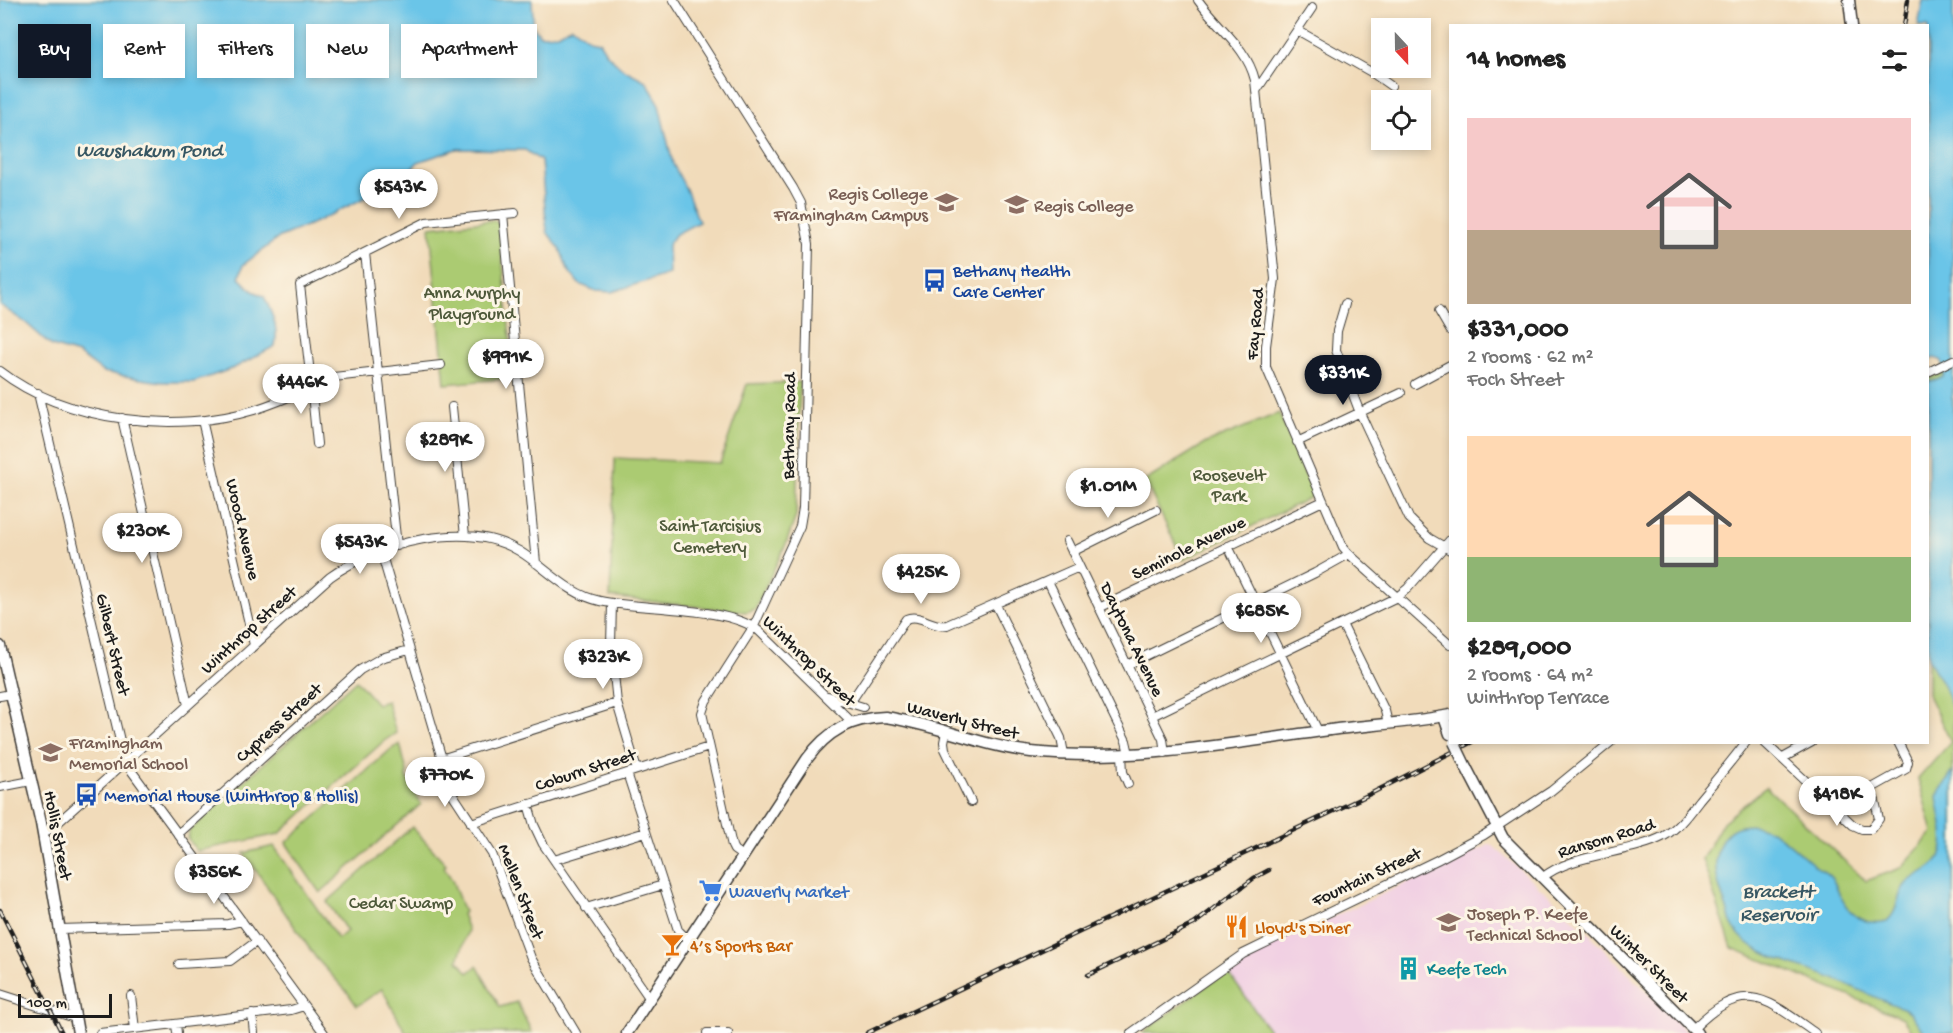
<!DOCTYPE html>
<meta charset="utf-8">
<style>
body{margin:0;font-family:"Gochi Hand",sans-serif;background:#f6f6f6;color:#222;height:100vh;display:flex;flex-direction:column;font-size:22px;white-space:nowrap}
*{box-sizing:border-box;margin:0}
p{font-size:20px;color:#767676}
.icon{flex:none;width:33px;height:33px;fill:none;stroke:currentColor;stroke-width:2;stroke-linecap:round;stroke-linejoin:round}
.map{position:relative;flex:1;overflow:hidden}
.drawer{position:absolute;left:1449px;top:24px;width:480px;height:720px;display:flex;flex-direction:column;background:#fff;border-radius:0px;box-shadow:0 3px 9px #0003}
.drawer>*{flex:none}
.banner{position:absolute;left:18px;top:24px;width:570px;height:54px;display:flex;gap:12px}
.needle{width:39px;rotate:158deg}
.fabs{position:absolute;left:1371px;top:18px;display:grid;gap:12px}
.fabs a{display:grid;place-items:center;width:60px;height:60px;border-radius:0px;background:#fff;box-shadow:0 3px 9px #0003;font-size:30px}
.scale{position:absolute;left:18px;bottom:15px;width:94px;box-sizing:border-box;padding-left:6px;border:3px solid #1c1c1c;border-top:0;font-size:16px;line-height:21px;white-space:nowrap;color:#1c1c1c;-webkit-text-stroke:4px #fcf5e5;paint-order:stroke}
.price{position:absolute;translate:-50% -51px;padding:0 14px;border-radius:21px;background:#fff;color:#222;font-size:20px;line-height:39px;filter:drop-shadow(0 2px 3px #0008)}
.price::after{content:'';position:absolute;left:50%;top:36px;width:18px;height:14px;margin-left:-9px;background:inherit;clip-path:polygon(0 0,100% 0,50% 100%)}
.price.selected{background:#111827;color:#fff}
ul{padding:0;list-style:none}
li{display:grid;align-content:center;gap:12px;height:318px;padding:0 18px}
li span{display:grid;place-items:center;height:186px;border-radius:0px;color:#555}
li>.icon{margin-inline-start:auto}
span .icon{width:108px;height:108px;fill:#fffc;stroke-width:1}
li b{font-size:26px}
h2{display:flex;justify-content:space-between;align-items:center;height:72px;padding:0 18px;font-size:26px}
.chip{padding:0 21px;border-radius:0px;background:#fff;box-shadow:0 3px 9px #0003;font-size:21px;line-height:54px}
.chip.selected{background:#111827;color:#fff}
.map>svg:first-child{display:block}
</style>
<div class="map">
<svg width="1953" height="1033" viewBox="0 0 1953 1033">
<rect width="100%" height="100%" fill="#fcf5e5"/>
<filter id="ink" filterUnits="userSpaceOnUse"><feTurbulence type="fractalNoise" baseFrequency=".0167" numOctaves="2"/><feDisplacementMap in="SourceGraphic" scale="12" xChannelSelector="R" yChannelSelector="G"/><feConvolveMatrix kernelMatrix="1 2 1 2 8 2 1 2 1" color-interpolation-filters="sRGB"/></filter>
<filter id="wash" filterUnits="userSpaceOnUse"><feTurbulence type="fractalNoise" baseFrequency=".008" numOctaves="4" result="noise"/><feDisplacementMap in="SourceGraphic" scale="24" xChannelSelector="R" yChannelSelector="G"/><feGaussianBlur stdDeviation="1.35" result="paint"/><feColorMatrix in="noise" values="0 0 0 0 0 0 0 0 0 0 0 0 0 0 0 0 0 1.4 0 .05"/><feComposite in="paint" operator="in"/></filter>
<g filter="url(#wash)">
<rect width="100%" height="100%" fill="#f1dbba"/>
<path fill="#f1d0e3" d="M 1491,844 L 1561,906 L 1688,1033 L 1271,1033 L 1227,971 L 1272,945 Z"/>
<path fill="#abcb72" stroke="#647447" stroke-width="1.5" d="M 495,220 L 499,224 L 514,378 L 445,384 L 430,227 Z
M 1953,367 L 1953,1033 L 1912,1033 L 1903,1018 L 1732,948 L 1702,859 L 1723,822 L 1766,787 L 1866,881 L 1901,868 L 1933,832 L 1918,779 L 1951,742 L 1928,695 L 1928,379 Z
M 800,382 L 796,516 L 786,544 L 755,609 L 746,612 L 610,597 L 615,458 L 720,463 L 747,384 Z
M 1279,413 L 1314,496 L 1183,560 L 1145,481 L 1206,443 Z
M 356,680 L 377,704 L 387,701 L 396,733 L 384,741 L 279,834 L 197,851 L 188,839 L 189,831 Z
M 400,744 L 407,772 L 406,776 L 421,804 L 320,893 L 286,843 L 391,749 Z
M 412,827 L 446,864 L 444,867 L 452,880 L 464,912 L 462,914 L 468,930 L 458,960 L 468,973 L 477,966 L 500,1007 L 517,1002 L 532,1033 L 406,1033 L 382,989 L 357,1006 L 348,993 L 316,958 L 244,853 L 274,846 L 338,939 L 347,931 L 327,902 Z
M 1227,971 L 1271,1033 L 1142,1033 Z"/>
<path fill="#6ac5e8" stroke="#437082" stroke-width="1.5" d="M 0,0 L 532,0 L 533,18 L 531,24 L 540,35 L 558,34 L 572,26 L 589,39 L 599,41 L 607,54 L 623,69 L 646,81 L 658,101 L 673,164 L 686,189 L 699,222 L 676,234 L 668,245 L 669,274 L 612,292 L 596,291 L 579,284 L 568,270 L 560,249 L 547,232 L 541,161 L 525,150 L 456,149 L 418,162 L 401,180 L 318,221 L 280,237 L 243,265 L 239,278 L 253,291 L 264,296 C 272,315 279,326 275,346 L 234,368 L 194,382 L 162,382 L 141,379 L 103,372 L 78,354 L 52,346 L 26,323 L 0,305 Z
M 1923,0 L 1953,0 L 1953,710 L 1943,685 L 1928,658 L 1928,382 L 1943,377 L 1945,369 L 1941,360 L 1934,358 L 1928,361 L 1928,26 L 1918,26 Z
M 1953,771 L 1953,1033 L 1924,1033 L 1910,1012 L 1903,1008 C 1879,1000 1856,988 1832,978 C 1800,965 1747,957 1731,922 C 1729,918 1729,913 1727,909 C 1721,893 1715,877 1716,860 C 1717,845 1726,829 1741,826 C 1771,820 1793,848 1814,865 C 1820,870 1827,872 1832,879 C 1837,885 1838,892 1842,899 C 1851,917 1868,926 1887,921 C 1899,911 1896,896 1905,885 C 1912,876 1924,873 1932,866 C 1953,851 1939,817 1937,796 Z"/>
</g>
<g filter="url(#ink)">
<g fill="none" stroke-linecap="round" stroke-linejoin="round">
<defs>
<path id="minor" d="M 674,0 L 793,188 L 801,203 L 809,244 L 803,508 L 800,526 L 754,626 L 706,701 L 702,713 L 732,846 L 734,850 L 744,857
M 1198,0 C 1217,27 1247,47 1255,80 L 1275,279 L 1266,346 L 1266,367 L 1343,547 L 1349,554 L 1450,645
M 1297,30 L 1371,72 L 1391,86
M 1256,91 L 1312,8
M 503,214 L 536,563
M 365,253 L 397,546
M 1345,304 L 1337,331 L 1336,350 L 1360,413 L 1409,518 L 1429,538 L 1450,550
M 1439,311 L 1450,330
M 0,371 C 66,422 176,434 254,410 C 269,405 283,400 297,393 C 307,388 314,381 325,378 L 441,365
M 1928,372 L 1953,360
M 311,383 L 300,285 L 426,222 L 515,213
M 311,384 L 317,444
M 1415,384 L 1450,365
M 38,393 L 125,762 L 324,1033
M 452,407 L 465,536
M 122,418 L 188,705
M 202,420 L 254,645
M 1297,442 L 1401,393
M 1067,541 L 1163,739 L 1165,753
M 1228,546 L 1318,731
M 381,552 L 452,793 L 492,854 L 531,958 L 576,1033
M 1072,552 L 1156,510
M 1048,581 L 1126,741 L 1129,754
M 612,603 L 611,645 L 617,703 L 637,770
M 996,605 L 1061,738 L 1064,754
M 1099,608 L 1323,501
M 1342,624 L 1385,711 L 1388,723
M 1127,665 L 1315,573 L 1349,554
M 0,696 L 11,694
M 828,696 L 850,703
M 863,707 L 850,703 L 906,619 C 920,613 932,628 947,625 L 1079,567
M 1152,716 L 1397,597 L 1408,588 L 1450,540
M 946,732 L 944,742 L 945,749 L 971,802
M 1764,742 L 1853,825 L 1862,829 L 1871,829 L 1879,819 L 1875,801 L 1870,790
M 1122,754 L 1123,772 L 1128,784
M 1783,758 L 1812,742
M 441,759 L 617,703
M 627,773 L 678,930 L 688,940
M 0,787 L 31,781
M 528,804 L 534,825 L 543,844 L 650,999
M 1836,808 L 1906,769 L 1908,762 L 1898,742
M 471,823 L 709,747
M 43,833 L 52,828 L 330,577 C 377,543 466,519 519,551 C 547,568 567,594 600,601 C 641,610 728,606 759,631 L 852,722
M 178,834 L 360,670 L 381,658 L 409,650
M 554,860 L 646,832
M 1542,878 C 1571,853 1631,854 1664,836 C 1679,828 1689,813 1699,800 C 1715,781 1731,762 1746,742
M 586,908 L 663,885
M 60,929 L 228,924 L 242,921
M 179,964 L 230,961 L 257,941
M 0,994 L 75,1018
M 131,996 L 135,1029
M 252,1014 L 254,1033
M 176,1024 L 177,1033
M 1693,1029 C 1745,977 1765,998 1815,1033
M 100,1033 L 291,1010 L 304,1006
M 707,1033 L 728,1033
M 1131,1033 L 1243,954 L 1437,860 L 1484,835 L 1551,791 L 1611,742"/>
<path id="major" d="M 1849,0 L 1852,26
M 0,646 L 41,823 L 78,1033
M 1444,717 L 1450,734
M 1466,767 L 1503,838 L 1697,1033
M 627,1033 L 807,759 C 827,731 851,718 885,717 C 935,724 981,746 1031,752 C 1127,762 1221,745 1315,732 C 1360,725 1406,724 1450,715"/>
</defs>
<use href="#minor" stroke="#3c3934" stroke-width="10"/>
<use href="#major" stroke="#3c3934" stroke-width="13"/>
<use href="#minor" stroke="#fff" stroke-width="8"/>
<use href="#major" stroke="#fff" stroke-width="10"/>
<defs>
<path id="rail" d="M 1904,26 L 1908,0
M 0,910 L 62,1033
M 1088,975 L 1194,924 L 1254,878 L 1269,870
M 867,1033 L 1372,793 L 1472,742"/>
</defs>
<use href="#rail" stroke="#1c1c1c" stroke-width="4.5"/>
<use href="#rail" stroke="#fcf5e5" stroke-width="2" stroke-dasharray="7" stroke-linecap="butt"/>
<defs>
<path id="major-bridge" d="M 1454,742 L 1466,767"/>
</defs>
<use href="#major-bridge" stroke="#3c3934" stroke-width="13" stroke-linecap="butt"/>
<use href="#major-bridge" stroke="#fff" stroke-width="10"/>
</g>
</g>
<defs>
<symbol id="school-bare" viewBox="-9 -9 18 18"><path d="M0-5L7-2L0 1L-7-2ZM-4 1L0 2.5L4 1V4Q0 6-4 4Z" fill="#8d6e63" stroke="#fcf5e5" stroke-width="2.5" paint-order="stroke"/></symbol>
<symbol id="bus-bare" viewBox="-9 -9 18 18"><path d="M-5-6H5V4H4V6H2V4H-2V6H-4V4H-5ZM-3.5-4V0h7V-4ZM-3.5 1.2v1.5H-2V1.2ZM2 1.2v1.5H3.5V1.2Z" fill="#1a4fb4" stroke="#fcf5e5" stroke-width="2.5" paint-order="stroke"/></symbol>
<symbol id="supermarket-bare" viewBox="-9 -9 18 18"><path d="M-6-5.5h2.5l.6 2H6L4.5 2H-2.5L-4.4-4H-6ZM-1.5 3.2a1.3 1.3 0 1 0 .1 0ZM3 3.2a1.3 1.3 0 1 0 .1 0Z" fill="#3f7fe0" stroke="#fcf5e5" stroke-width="2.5" paint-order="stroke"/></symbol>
<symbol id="restaurant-bare" viewBox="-9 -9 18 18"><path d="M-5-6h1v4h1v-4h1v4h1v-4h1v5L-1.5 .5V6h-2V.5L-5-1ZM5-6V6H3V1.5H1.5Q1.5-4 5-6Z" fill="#e8710a" stroke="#fcf5e5" stroke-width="2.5" paint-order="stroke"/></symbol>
<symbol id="bar-bare" viewBox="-9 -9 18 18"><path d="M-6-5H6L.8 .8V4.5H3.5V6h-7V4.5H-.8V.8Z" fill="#e8710a" stroke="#fcf5e5" stroke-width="2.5" paint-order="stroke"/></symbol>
<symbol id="building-bare" viewBox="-9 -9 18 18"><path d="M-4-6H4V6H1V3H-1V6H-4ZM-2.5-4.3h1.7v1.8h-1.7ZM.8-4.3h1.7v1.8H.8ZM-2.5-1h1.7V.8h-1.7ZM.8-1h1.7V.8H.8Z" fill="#0f9aa8" stroke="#fcf5e5" stroke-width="2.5" paint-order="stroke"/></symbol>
</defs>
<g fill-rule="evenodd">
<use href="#school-bare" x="930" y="186" width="33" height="33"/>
<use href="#school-bare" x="1000" y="188" width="33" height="33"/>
<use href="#bus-bare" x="918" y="264" width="33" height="33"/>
<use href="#school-bare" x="34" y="736" width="33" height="33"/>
<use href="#bus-bare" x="70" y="778" width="33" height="33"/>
<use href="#supermarket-bare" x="694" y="874" width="33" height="33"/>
<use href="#school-bare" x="1432" y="906" width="33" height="33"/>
<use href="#restaurant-bare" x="1220" y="910" width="33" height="33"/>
<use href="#bar-bare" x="656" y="928" width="33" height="33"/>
<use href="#building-bare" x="1392" y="952" width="33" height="33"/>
</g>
<g text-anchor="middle" stroke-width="6" stroke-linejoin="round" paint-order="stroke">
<g font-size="18" fill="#785e54" stroke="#fcf5e5" text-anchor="start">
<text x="928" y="199" text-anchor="end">Regis College<tspan x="928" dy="21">Framingham Campus</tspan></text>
<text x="1034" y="211">Regis College</text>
<text x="69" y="748">Framingham<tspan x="69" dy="21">Memorial School</tspan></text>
<text x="1467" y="919">Joseph P. Keefe<tspan x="1467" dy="21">Technical School</tspan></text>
</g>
<g font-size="18" fill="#164399" stroke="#fcf5e5" text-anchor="start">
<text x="953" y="276">Bethany Health<tspan x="953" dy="21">Care Center</tspan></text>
<text x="104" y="801">Memorial House (Winthrop &amp; Hollis)</text>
</g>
<g font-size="18" fill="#4e593a" stroke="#fcf5e5">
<text x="472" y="298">Anna Murphy<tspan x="472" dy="21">Playground</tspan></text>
<text x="1229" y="480">Roosevelt<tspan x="1229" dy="21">Park</tspan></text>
<text x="710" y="531">Saint Tarcisius<tspan x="710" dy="21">Cemetery</tspan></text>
<text x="401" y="908">Cedar Swamp</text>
</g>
<g font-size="18" fill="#1c1c1c" stroke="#fcf5e5">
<text transform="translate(1254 324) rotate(-85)" y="6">Fay Road</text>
<text transform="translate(788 426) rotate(-89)" y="6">Bethany Road</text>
<text transform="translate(244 529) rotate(77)" y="6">Wood Avenue</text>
<text transform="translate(1188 547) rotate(-26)" y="6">Seminole Avenue</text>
<text transform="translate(248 629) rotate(-42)" y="6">Winthrop Street</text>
<text transform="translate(1133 639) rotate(64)" y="6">Daytona Avenue</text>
<text transform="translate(114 644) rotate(77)" y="6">Gilbert Street</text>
<text transform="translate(810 660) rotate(44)" y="6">Winthrop Street</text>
<text transform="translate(963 719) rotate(14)" y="6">Waverly Street</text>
<text transform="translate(278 722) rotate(-42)" y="6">Cypress Street</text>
<text transform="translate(585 769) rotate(-18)" y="6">Coburn Street</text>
<text transform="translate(59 835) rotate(79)" y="6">Hollis Street</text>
<text transform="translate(1606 837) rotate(-17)" y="6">Ransom Road</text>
<text transform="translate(1366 876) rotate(-25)" y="6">Fountain Street</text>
<text transform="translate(522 891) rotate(69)" y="6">Mellen Street</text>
<text transform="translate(1650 963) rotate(45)" y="6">Winter Street</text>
</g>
<g font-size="18" fill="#366cbe" stroke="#fcf5e5" text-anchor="start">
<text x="729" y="897">Waverly Market</text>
</g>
<g font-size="18" fill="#c56008" stroke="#fcf5e5" text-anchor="start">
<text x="1255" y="933">Lloyd's Diner</text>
<text x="690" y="951">4’s Sports Bar</text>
</g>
<g font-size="18" fill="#0d838f" stroke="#fcf5e5" text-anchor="start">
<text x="1427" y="974">Keefe Tech</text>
</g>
<g font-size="20" font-style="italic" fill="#375763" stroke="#fcf5e5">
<text x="149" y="156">Waushakum Pond</text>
<text x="1778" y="897">Brackett<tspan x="1778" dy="23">Reservoir</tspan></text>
</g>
</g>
</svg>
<div class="fabs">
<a><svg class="needle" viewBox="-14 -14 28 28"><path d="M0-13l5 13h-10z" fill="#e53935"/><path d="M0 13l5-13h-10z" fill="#767676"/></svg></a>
<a><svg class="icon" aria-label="locate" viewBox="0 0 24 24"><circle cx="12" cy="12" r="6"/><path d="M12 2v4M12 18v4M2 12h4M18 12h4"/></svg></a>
</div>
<div class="scale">100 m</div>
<b class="price" style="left:399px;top:220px">$543K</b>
<b class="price" style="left:506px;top:390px">$991K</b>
<b class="price selected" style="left:1343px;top:406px">$331K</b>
<b class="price" style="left:301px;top:415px">$446K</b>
<b class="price" style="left:445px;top:473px">$289K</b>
<b class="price" style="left:1108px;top:519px">$1.01M</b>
<b class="price" style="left:142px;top:564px">$230K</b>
<b class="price" style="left:360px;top:575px">$543K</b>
<b class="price" style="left:921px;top:605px">$425K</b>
<b class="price" style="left:1261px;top:644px">$685K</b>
<b class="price" style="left:603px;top:690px">$323K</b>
<b class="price" style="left:445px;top:808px">$770K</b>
<b class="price" style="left:1837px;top:827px">$418K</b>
<b class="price" style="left:214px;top:905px">$356K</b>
<div class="banner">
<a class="chip selected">Buy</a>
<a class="chip">Rent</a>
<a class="chip">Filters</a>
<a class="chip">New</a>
<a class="chip">Apartment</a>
</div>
<section class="drawer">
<h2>14 homes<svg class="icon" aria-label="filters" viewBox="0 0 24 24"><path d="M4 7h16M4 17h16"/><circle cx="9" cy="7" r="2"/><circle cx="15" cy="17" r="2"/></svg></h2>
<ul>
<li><span style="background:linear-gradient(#f6c9c9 60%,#b9a48a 0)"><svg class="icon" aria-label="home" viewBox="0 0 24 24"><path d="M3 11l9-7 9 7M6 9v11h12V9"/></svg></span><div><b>$331,000</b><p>2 rooms · 62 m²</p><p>Foch Street</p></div></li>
<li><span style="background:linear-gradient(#ffd9b3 65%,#8fb573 0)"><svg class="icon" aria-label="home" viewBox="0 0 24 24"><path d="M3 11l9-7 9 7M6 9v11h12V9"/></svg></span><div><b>$289,000</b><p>2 rooms · 64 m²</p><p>Winthrop Terrace</p></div></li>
</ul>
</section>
</div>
